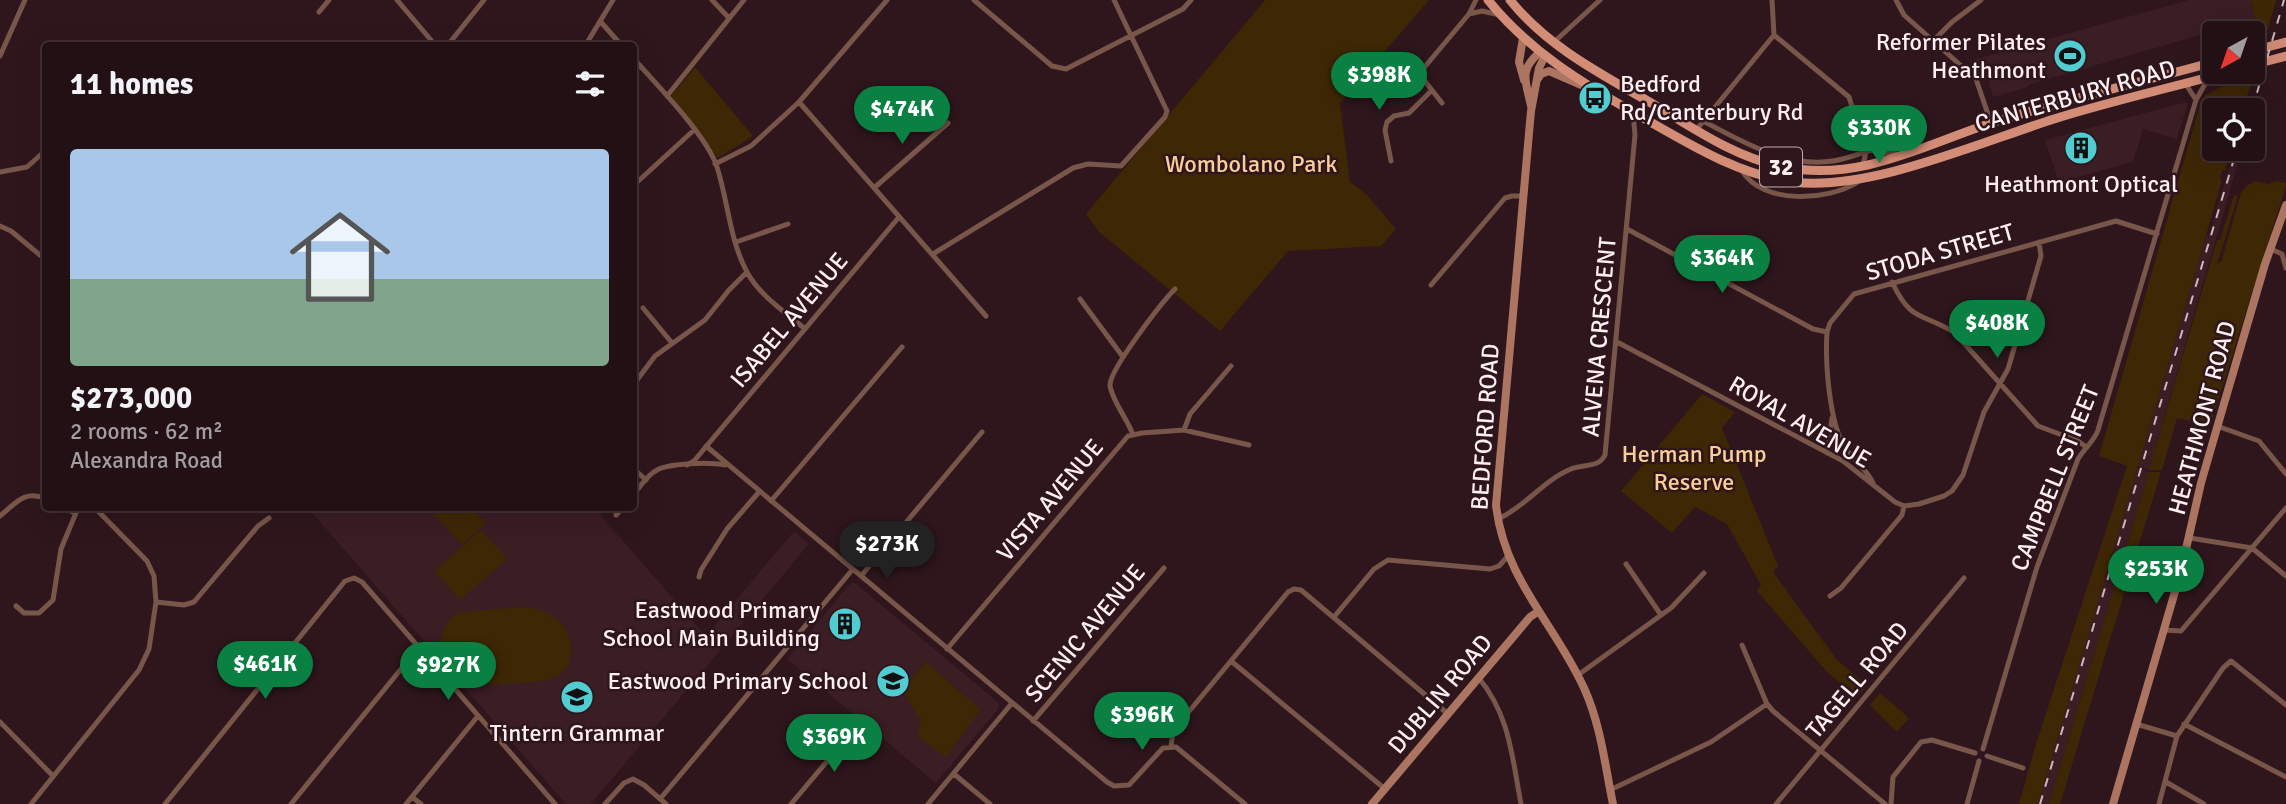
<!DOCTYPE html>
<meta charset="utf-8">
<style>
body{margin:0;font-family:Signika,sans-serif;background:#2a191e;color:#f1f3f6;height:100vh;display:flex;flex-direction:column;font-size:26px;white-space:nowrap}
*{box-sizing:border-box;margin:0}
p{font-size:23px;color:#a29da0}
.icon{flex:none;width:38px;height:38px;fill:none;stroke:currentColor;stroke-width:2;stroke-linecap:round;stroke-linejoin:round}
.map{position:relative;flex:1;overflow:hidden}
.side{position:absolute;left:42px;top:42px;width:595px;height:469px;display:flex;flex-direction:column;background:#221015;border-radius:7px;box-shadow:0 7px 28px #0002,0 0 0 2px #3f3034}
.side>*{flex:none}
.needle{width:46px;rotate:220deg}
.fabs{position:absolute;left:2202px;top:21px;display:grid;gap:14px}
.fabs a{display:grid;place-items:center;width:63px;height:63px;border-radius:7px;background:#221015;box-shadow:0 7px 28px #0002,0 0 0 2px #3f3034;font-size:35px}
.price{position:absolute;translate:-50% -60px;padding:0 16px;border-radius:24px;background:#0b8043;color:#fff;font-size:23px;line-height:46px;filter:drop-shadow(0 2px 4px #0008)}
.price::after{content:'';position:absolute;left:50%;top:42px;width:21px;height:16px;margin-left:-10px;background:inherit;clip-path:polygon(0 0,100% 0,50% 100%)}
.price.active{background:#222;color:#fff}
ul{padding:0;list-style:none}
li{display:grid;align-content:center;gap:14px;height:371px;padding:0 28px}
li+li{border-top:2px solid #3f3034}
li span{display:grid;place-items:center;height:217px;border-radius:7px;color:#555}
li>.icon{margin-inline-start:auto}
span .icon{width:126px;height:126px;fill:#fffc;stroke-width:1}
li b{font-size:30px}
h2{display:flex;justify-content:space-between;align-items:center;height:84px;padding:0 28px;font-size:30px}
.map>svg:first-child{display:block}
</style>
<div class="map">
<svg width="2286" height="804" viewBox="0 0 2286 804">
<rect width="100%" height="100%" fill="#2e161c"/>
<path fill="#3b1d24" d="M 2189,0 L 2251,0 L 2255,19 L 2028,85 L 2028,87 L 1993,97 L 1987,77 L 1969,61 Z
M 2186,102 L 2188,103 L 2177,139 L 2143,129 L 2133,162 L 2059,182 L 2045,140 Z
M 2235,149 L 2242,149 L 2149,470 L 2138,466 L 2206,235 L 2209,236 Z
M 2137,468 L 2149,472 L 2049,804 L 2038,804 Z
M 308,508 L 594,508 L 706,636 L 794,531 L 809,544 L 591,804 L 566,804 Z
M 851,583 L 855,583 L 999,703 L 999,708 L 936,783 L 787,659 Z"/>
<path fill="#3e2705" d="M 1265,0 L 1429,0 L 1340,103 L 1350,182 L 1366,194 L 1396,229 L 1381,246 L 1288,251 L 1220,331 L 1099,232 L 1086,214 Z
M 2251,0 L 2276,0 L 2265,40 L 2252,44 L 2250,20 L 2255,18 Z
M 695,67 L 753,136 L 718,158 L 671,96 Z
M 2256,70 L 2242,110 L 2214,110 L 2214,149 L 2231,149 L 2225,171 L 2222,170 L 2220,179 L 2222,180 L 2201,253 L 2038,804 L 2019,804 L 2036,744 L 2127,466 L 2099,456 L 2200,105 L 2205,95 Z
M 2255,181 L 2268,184 L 2276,181 L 2286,183 L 2286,186 L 2210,426 L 2177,418 L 2162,470 L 2149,470 L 2217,240 L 2220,240 L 2234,195 L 2238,196 L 2217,264 L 2221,262 L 2241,193 L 2246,186 Z
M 1702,394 L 1735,412 L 1722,428 L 1778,566 L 1773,572 L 1837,660 L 1867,685 L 1857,697 L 1826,671 L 1757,591 L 1761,585 L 1727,524 L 1695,507 L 1672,533 L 1621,491 Z
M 2149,472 L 2161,472 L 2060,804 L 2049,804 Z
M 428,508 L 471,508 L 486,523 L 462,545 Z
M 481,530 L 507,559 L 460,600 L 434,571 Z
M 524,607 C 551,610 573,625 571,654 C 571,664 566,671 557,676 C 545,683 529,682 515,683 C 501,684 486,687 473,679 L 440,641 C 443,631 446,619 457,614 C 468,610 510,608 524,607 Z
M 926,662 L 979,708 L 979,712 L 946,757 L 917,736 L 921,721 L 902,690 Z
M 1880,693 L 1909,718 L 1897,732 L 1870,705 Z"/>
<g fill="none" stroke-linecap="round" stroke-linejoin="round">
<path stroke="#78564a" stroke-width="5" d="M 397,0 L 436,46
M 712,0 L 729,18
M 974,0 L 1052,66 L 1066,69 L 1183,9 L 1191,0
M 1772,0 L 1774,35
M 1896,0 L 1904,15 L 1976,79 L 1991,123
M 319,12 L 329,0
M 1469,14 L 1482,11 L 1500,15
M 600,21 L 622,46
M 1774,35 L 1849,97 L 1866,152 L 1863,165
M 1933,41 L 1952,22 L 1981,0
M 1554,42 L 1600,0
M 447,46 L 484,0
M 585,46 L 613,0
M 0,56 L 25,0
M 634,59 C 657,85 704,133 716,164 C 728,199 729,239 747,272 C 759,295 785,312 804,328
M 2185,83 L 2196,100
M 667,96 L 744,0
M 799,102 L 986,316
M 1442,103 L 1424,80 L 1423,69 L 1469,14 L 1476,0
M 1703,121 C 1743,142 1786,168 1833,161 C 1846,159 1858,154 1871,150
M 1697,129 L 1774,35
M 1869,150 L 1897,154
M 1391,161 L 1385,130 L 1387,122 L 1394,116 L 1409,113 L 1431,91
M 715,164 L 751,146 L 799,102 L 887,0
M 1742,171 C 1763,205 1828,201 1858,182
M 0,172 L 27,167 L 46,150
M 634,185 L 694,130
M 874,188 L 948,123
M 0,226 L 11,231 L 46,260
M 1627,229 L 1813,329 L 1827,332
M 736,242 L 788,224
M 2271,249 L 2282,254 L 2286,268
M 933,254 L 1073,168 L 1088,164 L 1121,166 L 1165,117 L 1167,111 L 1114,0
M 1892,282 C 1911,322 1920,312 1954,332 L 2038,426 L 2078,441 L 2086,447
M 1431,285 L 1505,198 L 1512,196 L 1523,196
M 1080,299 L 1123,357
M 643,308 L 672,343
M 1617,342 L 1843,461 L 1895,502 L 1904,506 L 1919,504 L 1944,496 L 1952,491 L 1963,475 L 1984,412 L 2008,369 L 2041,256 L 2039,242
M 634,384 L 655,356 L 705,320 L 729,290 L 747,272
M 2217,426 L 2259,441 L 2286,474
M 1184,430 L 1190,414 L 1231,366
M 1133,435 C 1128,420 1111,399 1110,385 C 1110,369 1162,302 1175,289
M 706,446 L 1107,782 L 1114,786 L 1129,785 L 1163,748 L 1176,747 L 1245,804
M 1827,453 L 1832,418
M 687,465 L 694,461 L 899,217
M 634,469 L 646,480
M 1873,483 C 1867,469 1854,461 1846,449 C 1829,425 1825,361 1827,332 L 1830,323 L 1854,294 L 2116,221 L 2157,234
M 634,494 C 641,486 647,475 657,470 C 670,463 710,462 725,465
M 771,501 L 902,347
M 64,508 L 75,513
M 616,515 L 622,508
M 0,516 C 15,504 24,489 46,499
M 1498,519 C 1525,507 1544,480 1571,469 C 1583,464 1599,468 1605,455 L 1635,135 L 1633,113
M 2190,538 L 2252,548 L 2286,576
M 1626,564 L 1661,615
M 861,576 L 982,432
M 699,577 L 701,570 L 727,529 L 759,492
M 1830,596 L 1841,588 L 1902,515 L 1904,506
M 156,602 L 184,605 L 194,602 L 258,526 L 269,518
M 16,606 L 24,613 L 39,613 L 53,600 L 61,549 L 78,508
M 1334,617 L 1374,569 L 1388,560 L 1490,569 L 1499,566 L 1508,556
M 2164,630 L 2181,631 L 2286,508
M 1742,645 L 1767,704 L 1773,711 L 1885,804
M 947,649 L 1128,436 L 1142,433 L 1184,430 L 1249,445
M 1231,661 L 1385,789
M 1578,675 L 1671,608 L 1704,573
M 1478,677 C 1510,715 1512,757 1521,804
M 1033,721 L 1164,568
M 0,722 L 53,776
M 2136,724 L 2177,736 L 2159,804
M 2184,724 L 2286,777
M 2177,736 L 2223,668 L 2231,661 L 2286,705
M 1171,746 L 1173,732 L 1177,726 L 1288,592 L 1294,589 L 1301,590 L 1448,714
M 1983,749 L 2037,567 L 2078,459 C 2084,448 2094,442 2098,430 L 2196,100 L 2209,77
M 1987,756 L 2023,768
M 954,774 L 990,804
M 2166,782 L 2204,804
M 1610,790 L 1711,742 L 1767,704
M 412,797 L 421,804
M 660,799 L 853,569
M 31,804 L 139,670 L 149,649 L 156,602 L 154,576 L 147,561 L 95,508
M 165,804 L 345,581 L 354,578 L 362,582 L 555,804
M 291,804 L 419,647
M 406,804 L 478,716
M 605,804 L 624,783 L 633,779 L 644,785 L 666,804
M 791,804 L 856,727
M 928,804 L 1012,703
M 1776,804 L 1964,578
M 1891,804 L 1893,777 L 1921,742 L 1932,740 L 1975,753
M 1967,804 L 1979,761"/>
<path stroke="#ab7562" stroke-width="8" d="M 1523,38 L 1519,62 L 1524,80
M 1545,56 L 1539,68 L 1531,111 L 1496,505 C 1504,579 1555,624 1584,688 C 1601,725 1605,766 1613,804
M 1537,80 L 1541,74 L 1549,71 L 1586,87
M 1531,106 C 1526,81 1518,71 1540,52
M 1372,804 L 1530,617 L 1539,611
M 2113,804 L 2181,571 L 2201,483 L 2221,414 L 2265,264 L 2286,205"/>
<path stroke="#d38c75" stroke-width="9" d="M 1488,0 C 1529,51 1582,83 1638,115 C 1686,142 1737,175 1793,182 C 1868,192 1981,142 2054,119 C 2111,101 2170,88 2228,72
M 1510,0 C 1546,45 1597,72 1646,100 C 1689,125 1734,158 1784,167 C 1864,183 1930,141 2004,119 C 2073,98 2144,81 2214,62
M 2252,51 L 2286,42
M 2252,65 L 2286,56"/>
<path stroke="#cbbabd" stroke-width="2" stroke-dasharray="9 9" stroke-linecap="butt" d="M 2252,110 L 2284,0
M 2040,804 L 2237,149"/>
</g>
<defs>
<symbol id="stadium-disc" viewBox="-11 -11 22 22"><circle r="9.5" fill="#51ccd1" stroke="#2e161c"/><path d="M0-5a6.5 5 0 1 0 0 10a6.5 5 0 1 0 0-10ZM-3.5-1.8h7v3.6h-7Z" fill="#111"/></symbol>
<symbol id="bus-disc" viewBox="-11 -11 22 22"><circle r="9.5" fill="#51ccd1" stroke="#2e161c"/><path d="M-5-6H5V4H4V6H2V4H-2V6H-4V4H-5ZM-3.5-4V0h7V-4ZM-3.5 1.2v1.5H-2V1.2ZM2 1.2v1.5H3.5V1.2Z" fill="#111"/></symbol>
<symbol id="building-disc" viewBox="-11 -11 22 22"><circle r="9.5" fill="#51ccd1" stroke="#2e161c"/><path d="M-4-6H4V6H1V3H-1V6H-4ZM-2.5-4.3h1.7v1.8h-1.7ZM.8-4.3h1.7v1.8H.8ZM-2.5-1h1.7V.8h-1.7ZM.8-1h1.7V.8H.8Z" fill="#111"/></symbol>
<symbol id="school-disc" viewBox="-11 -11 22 22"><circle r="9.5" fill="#51ccd1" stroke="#2e161c"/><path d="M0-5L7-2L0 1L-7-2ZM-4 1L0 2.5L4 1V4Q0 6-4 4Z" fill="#111"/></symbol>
</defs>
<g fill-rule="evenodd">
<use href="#stadium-disc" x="2051" y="37" width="38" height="38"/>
<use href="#bus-disc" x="1576" y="79" width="38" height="38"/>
<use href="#building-disc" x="2062" y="129" width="38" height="38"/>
<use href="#building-disc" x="826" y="605" width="38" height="38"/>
<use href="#school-disc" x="874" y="662" width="38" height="38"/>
<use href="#school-disc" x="558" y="678" width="38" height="38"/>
</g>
<g text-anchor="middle" stroke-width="5" stroke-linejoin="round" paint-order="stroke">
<rect fill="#2e161c" stroke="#c0afb2" stroke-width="2" x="1760" y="147.5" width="42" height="39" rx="5"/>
<g font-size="23" font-weight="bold" fill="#fef0f2">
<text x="1781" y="175">32</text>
</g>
<g font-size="24" fill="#fef0f2" stroke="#2e161c" text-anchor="end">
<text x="2046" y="50">Reformer Pilates<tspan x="2046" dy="28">Heathmont</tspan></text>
<text x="1620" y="92" text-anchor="start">Bedford<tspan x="1620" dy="28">Rd/Canterbury Rd</tspan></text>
<text x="2081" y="192" text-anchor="middle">Heathmont Optical</text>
<text x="820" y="618">Eastwood Primary<tspan x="820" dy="28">School Main Building</tspan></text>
<text x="868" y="689">Eastwood Primary School</text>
<text x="577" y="741" text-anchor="middle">Tintern Grammar</text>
</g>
<g font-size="24" fill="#fef0f2" stroke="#2e161c">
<text transform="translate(2075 96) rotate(-16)" y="8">CANTERBURY ROAD</text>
<text transform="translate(1940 252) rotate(-16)" y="8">STODA STREET</text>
<text transform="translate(789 320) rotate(-50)" y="8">ISABEL AVENUE</text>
<text transform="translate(1599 337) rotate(-85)" y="8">ALVENA CRESCENT</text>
<text transform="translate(2202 418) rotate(-75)" y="8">HEATHMONT ROAD</text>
<text transform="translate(1800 422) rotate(30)" y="8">ROYAL AVENUE</text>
<text transform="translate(1485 427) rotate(-86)" y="8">BEDFORD ROAD</text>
<text transform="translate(2055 478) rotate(-68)" y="8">CAMPBELL STREET</text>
<text transform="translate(1050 500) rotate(-50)" y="8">VISTA AVENUE</text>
<text transform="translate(1085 633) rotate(-50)" y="8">SCENIC AVENUE</text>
<text transform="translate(1857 680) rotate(-50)" y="8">TAGELL ROAD</text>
<text transform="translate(1440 694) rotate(-50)" y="8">DUBLIN ROAD</text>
</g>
<g font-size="24" fill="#f9ce99" stroke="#2e161c">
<text x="1251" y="172">Wombolano Park</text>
<text x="1694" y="462">Herman Pump<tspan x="1694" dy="28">Reserve</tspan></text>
</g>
</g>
</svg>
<div class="fabs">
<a><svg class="needle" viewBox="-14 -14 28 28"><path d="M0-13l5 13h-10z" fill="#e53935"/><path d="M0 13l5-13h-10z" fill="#a29da0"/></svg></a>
<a><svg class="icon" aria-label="locate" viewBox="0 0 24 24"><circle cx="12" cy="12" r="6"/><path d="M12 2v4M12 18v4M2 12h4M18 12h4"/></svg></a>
</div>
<b class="price" style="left:1379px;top:112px">$398K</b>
<b class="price" style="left:902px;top:146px">$474K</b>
<b class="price" style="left:1879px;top:165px">$330K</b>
<b class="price" style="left:1722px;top:295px">$364K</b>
<b class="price" style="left:1997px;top:360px">$408K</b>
<b class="price active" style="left:887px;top:581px">$273K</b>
<b class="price" style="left:2156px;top:606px">$253K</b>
<b class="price" style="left:265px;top:701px">$461K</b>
<b class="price" style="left:448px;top:702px">$927K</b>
<b class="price" style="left:1142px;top:752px">$396K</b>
<b class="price" style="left:834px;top:774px">$369K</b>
<section class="side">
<h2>11 homes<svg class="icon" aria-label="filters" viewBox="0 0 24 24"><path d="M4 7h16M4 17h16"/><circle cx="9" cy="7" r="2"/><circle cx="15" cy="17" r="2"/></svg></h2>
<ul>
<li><span style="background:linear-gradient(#a9c7e8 60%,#7fa58c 0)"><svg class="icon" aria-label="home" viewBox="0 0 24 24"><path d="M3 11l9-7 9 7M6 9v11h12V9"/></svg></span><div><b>$273,000</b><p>2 rooms · 62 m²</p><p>Alexandra Road</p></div></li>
</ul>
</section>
</div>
